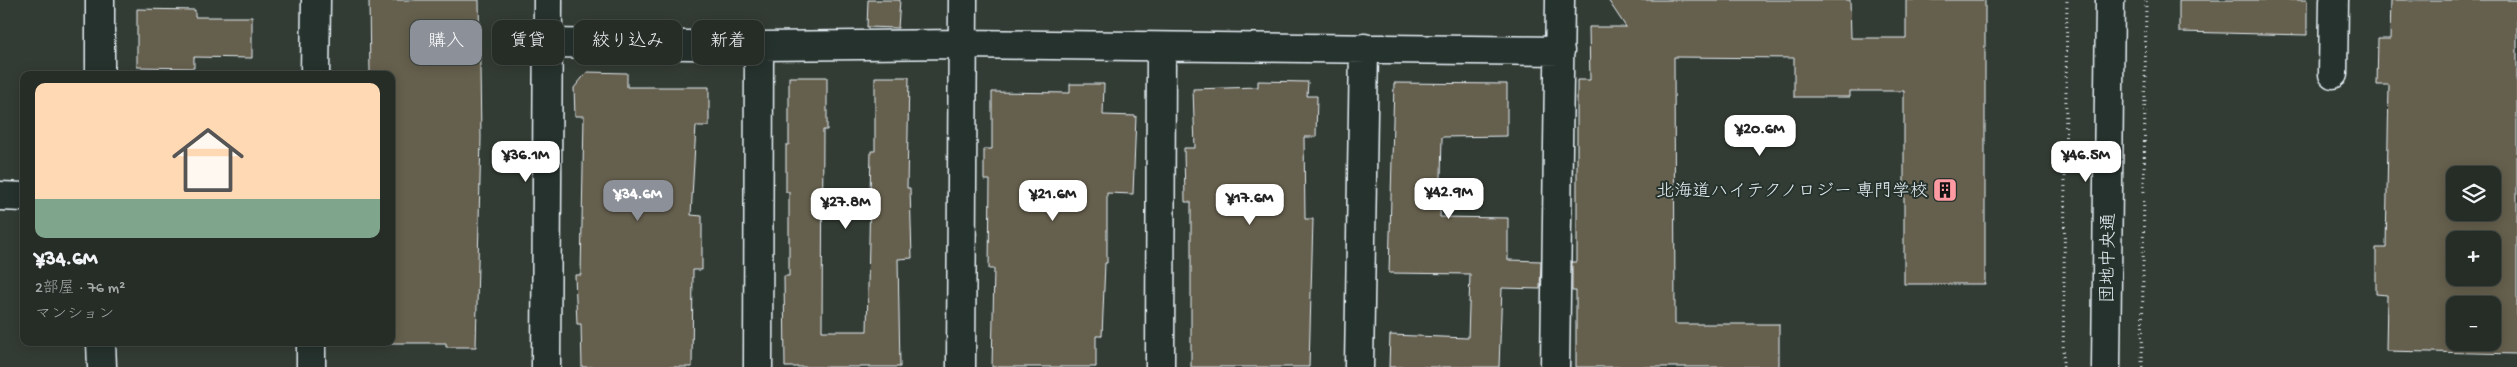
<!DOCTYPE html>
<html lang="ja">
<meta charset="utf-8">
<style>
body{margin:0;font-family:"Gochi Hand","Klee One",sans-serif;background:#323933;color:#f1f3f6;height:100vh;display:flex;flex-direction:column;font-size:19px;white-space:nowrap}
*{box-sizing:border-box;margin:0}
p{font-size:16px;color:#a4a8a7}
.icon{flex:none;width:28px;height:28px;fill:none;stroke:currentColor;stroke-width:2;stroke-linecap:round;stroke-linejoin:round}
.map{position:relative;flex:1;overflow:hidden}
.side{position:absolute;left:20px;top:71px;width:375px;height:275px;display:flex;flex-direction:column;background:#262d27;border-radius:10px;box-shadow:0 2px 12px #0003,0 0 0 1px #424944}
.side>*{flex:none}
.hud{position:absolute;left:410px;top:20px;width:475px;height:45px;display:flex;gap:10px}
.buttons{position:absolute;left:2446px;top:166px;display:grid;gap:10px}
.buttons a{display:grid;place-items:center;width:55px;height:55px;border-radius:10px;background:#262d27;box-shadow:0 2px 12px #0003,0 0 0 1px #424944;font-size:25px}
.price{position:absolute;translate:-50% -42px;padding:0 11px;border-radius:10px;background:#fff;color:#222;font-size:16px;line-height:32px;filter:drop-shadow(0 1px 2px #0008)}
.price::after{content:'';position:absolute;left:50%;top:30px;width:15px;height:11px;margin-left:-8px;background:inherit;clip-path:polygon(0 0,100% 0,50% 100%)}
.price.on{background:#8c9099;color:#fff}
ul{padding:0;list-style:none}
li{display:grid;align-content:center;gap:10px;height:265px;padding:0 15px}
li span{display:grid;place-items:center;height:155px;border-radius:10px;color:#555}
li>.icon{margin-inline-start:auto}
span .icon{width:90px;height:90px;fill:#fffc;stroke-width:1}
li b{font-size:21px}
.tag{padding:0 18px;border-radius:10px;background:#262d27;box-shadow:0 2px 12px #0003,0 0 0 1px #424944;font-size:18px;line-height:45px}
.tag.on{background:#8c9099;color:#fff}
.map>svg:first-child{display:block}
</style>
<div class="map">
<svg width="2517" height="367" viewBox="0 0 2517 367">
<rect width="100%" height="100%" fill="#333c34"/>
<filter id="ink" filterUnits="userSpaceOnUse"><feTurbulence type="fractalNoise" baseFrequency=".02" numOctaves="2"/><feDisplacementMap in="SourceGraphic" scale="10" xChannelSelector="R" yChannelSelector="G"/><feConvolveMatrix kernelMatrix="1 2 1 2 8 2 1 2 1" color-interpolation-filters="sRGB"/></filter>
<g filter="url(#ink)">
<path fill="#655e4e" stroke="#e8f1f8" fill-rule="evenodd" d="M 369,0 L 479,0 L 481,137 L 476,347 L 446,347 L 446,343 L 391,343 L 391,75 L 370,75 Z
M 868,0 L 900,0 L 898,28 L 867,27 Z
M 1608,0 L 1850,0 L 1851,38 L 1906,38 L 1906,0 L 1985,0 L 1985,284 L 1904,284 L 1904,91 L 1850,91 L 1850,97 L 1794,97 L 1794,58 L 1674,57 L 1675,324 L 1779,324 L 1779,367 L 1576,367 L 1576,291 L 1572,291 L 1572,262 L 1577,262 L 1577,80 L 1590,80 L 1589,27 L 1626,27 Z
M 2179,0 L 2307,0 L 2307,35 L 2179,32 Z
M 2391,0 L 2517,0 L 2517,354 L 2386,351 L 2387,295 L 2376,294 L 2376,248 L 2386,248 L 2389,85 L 2377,85 L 2378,39 L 2390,39 ZM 2455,175 L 2492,175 L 2492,212 L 2455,212 ZM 2455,240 L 2492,240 L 2492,278 L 2455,278 ZM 2455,305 L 2492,305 L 2492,342 L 2455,342 Z
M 137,9 L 195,10 L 195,17 L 252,17 L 252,58 L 194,57 L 194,68 L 137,67 Z
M 587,72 L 627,73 L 627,87 L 709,87 L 709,126 L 696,126 L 691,215 L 702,216 L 702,270 L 693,270 L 692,367 L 582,367 L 581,324 L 577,324 L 575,275 L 581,275 L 584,116 L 575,116 L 574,88 Z
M 789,77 L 827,77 L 827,130 L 823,130 L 822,331 L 867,331 L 871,151 L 875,151 L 875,77 L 909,77 L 907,188 L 910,188 L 912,258 L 898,259 L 900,367 L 785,367 L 784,276 L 789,276 L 789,192 L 786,192 L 786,145 L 789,145 Z
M 1258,81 L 1308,82 L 1307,96 L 1317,96 L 1316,137 L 1304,137 L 1305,219 L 1313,219 L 1309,367 L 1191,367 L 1191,202 L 1185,202 L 1184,148 L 1195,148 L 1193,89 L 1258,87 Z
M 1394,83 L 1507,84 L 1507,136 L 1442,137 L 1440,217 L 1508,218 L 1508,260 L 1541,261 L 1540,289 L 1502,288 L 1499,367 L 1389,367 L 1390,335 L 1468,338 L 1470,274 L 1389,273 Z
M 1070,84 L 1104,84 L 1103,115 L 1136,116 L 1133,194 L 1107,193 L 1107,263 L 1105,263 L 1102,336 L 1096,336 L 1096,367 L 992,367 L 994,269 L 989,269 L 990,180 L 984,180 L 984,149 L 992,149 L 992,92 L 1070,93 Z"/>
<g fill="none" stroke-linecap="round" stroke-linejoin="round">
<defs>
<path id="minor" d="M 100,0 L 100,75
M 548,43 L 759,46 L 963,44 L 1560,51
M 2333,74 L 2334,0
M 315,75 L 316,0
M 0,196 L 24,197
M 101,342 L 102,367
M 311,367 L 311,342
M 546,367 L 548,0
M 758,367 L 759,46
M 961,367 L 963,0
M 1160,367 L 1161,48
M 1359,367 L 1364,48
M 1555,367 L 1560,0
M 2106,367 L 2110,0"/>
</defs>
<use href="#minor" stroke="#e8f1f8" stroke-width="31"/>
<path stroke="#e8f1f8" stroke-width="3" stroke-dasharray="1 4" stroke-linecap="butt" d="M 2063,367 L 2067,0
M 2142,367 L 2146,0"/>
<use href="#minor" stroke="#26332d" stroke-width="28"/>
</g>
</g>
<defs>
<symbol id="building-square" viewBox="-11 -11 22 22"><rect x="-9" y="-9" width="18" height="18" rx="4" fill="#ff9aa2" stroke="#26332d"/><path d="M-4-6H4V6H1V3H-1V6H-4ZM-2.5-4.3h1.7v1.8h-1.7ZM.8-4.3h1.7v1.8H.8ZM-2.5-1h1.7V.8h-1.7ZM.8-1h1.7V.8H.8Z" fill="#111"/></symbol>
</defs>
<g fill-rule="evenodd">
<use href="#building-square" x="1931" y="176" width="28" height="28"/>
</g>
<g text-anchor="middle" stroke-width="4" stroke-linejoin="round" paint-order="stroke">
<g font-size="18" fill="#e8f1f8" stroke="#26332d" text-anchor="end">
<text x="1928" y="196">北海道ハイテクノロジー 専門学校</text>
</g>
<g font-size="18" fill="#e8f1f8" stroke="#26332d">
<text transform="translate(2107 258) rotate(-89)" y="6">団地中央通</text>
</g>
</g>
</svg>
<div class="buttons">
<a><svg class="icon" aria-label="layers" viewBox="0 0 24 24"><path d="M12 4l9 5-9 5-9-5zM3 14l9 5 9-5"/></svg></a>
<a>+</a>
<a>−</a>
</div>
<b class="price" style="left:1760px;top:157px">¥20.6M</b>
<b class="price" style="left:526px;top:183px">¥36.1M</b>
<b class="price" style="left:2086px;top:183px">¥46.5M</b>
<b class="price" style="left:1449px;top:220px">¥42.9M</b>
<b class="price on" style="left:638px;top:222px">¥34.6M</b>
<b class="price" style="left:1053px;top:222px">¥21.6M</b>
<b class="price" style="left:1250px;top:226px">¥17.6M</b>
<b class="price" style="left:846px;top:230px">¥27.8M</b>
<div class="hud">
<a class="tag on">購入</a>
<a class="tag">賃貸</a>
<a class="tag">絞り込み</a>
<a class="tag">新着</a>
</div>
<section class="side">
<ul>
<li><span style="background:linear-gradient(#ffd9b3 75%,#7fa58c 0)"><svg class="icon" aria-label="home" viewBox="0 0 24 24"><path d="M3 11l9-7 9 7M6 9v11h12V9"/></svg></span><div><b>¥34.6M</b><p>2部屋 · 76 m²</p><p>マンション</p></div></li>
</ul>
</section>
</div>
